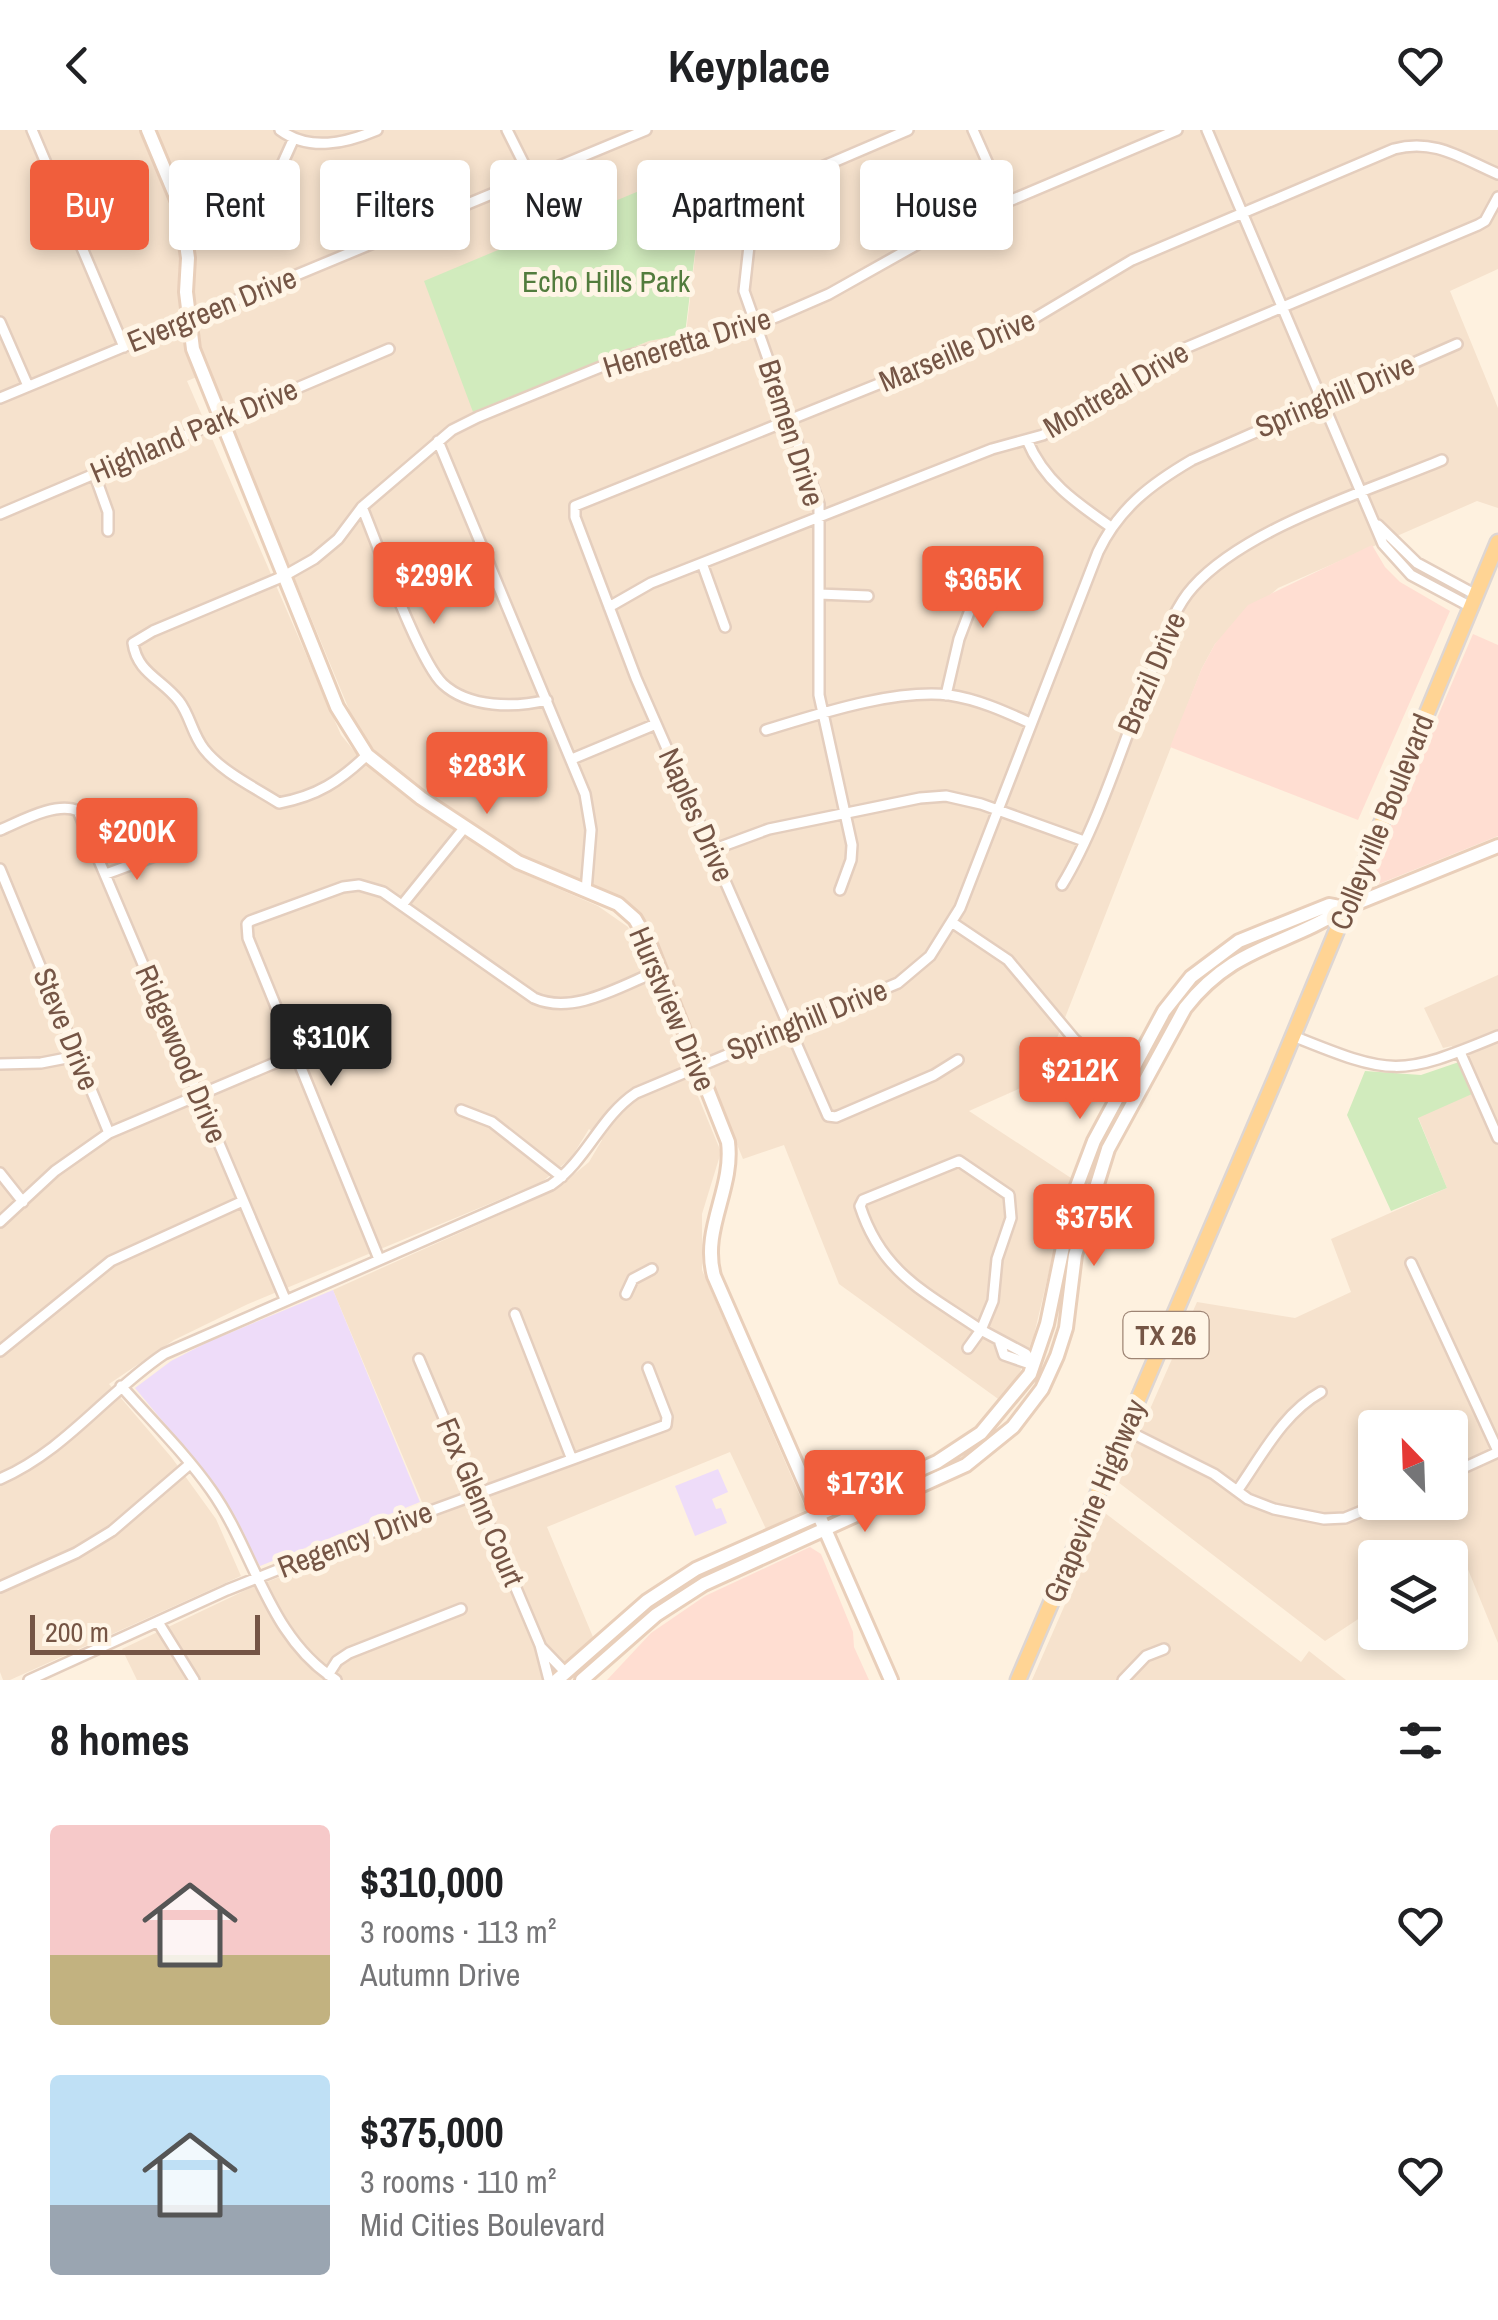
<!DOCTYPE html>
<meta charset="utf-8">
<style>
body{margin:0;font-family:"Archivo Narrow",sans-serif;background:#f6f6f6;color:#202124;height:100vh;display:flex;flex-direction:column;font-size:38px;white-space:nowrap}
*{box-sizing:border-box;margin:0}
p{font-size:32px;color:#757577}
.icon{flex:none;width:55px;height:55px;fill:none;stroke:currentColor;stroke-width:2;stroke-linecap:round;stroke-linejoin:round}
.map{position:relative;height:1550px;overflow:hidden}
.drawer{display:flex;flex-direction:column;background:#fff;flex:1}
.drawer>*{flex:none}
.hud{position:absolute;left:30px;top:30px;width:1440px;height:90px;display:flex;gap:20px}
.needle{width:65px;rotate:337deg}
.buttons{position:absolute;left:1358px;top:1280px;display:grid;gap:20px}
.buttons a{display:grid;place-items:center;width:110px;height:110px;border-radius:10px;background:#fff;box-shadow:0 5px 15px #0003;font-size:50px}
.scale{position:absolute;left:30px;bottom:25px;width:230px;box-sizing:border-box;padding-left:10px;border:5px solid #755545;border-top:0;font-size:28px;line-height:35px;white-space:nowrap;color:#755545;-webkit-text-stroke:8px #fff5e6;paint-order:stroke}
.price{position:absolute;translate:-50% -85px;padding:0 22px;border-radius:10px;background:#f05e3c;color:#fff;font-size:32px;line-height:65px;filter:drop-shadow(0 2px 5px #0008)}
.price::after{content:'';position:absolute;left:50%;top:60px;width:30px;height:22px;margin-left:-15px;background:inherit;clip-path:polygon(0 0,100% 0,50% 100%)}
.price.current{background:#222;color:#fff}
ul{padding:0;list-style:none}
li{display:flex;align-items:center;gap:30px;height:250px;padding:0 50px}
li span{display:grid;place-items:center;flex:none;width:280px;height:200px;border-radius:10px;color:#555}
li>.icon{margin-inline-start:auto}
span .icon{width:120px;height:120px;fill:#fffc;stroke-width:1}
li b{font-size:42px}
h2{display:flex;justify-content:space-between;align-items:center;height:120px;padding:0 50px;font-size:42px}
.chip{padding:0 35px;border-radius:10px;background:#fff;box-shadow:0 5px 15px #0003;font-size:35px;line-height:90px}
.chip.current{background:#f05e3c;color:#fff}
header{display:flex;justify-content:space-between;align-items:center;height:130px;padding:0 50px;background:#fff;font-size:45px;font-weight:800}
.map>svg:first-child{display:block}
</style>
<header><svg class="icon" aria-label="back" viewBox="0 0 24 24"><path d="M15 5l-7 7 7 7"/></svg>Keyplace<svg class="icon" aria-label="heart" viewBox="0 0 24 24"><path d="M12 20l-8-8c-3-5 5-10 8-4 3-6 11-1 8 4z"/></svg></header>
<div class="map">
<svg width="1498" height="1550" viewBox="0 0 1498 1550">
<rect width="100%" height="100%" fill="#fef1df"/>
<path fill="#f6e2cd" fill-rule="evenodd" d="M 0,0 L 1498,0 L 1498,139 L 1450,161 L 1498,278 L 1498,378 L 1477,371 L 1278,458 L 1215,514 L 1202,538 L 1041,949 L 969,981 L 1071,1048 L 1034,1205 L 1018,1247 L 1001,1271 L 839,1154 L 784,1015 L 743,1029 L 643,786 L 623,768 L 566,748 L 502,717 L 417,659 L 360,606 L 209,242 L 187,251 L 341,605 L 355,622 L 420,676 L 522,743 L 598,776 L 628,797 L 721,1022 L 702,1084 L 702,1140 L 806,1380 L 766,1399 L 730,1322 L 547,1397 L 593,1507 L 546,1550 L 137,1550 L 122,1519 L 246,1460 L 429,1389 L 333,1160 L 555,1060 L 589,1032 L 602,1010 L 589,999 L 571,1028 L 542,1052 L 248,1174 L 174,1210 L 109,1254 L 172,1328 L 216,1389 L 241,1446 L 10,1550 L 3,1550 L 0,1542 ZM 706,33 L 686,203 L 649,211 L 473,282 Z
M 1498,845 L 1498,1513 L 1467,1437 L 1450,1442 L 1450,1428 L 1375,1428 L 1375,1478 L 1325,1511 L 1118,1352 L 1197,1172 L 1295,1188 L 1351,1162 L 1331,1109 L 1447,1058 L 1418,987 L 1472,963 L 1452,916 L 1443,918 L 1424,878 ZM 1375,1298 L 1450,1298 L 1450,1372 L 1375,1372 Z
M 1105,1383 L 1301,1532 L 1309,1521 L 1346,1550 L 1032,1550 Z"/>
<path fill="#ffded2" d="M 1372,415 L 1385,437 L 1400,452 L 1450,481 L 1358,690 L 1170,617 L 1202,538 L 1215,514 L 1248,475 Z
M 1473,504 L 1498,515 L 1498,706 L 1374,756 L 1369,747 Z
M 810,1417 L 821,1424 L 853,1502 L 854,1517 L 869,1550 L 607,1550 L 651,1503 L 705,1466 Z"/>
<path fill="#eedcf9" d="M 333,1160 L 420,1372 L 260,1436 L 210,1348 L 135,1258 L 171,1231 L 208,1212 Z
M 718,1339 L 728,1362 L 712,1369 L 716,1379 L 721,1378 L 727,1393 L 695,1406 L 675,1356 Z"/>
<path fill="#d1ebbd" d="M 706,33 L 685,204 L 649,211 L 473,282 L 424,151 Z
M 1459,932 L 1472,964 L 1418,988 L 1447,1058 L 1391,1081 L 1347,985 L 1365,941 L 1421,945 Z"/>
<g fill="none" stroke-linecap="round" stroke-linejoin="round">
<defs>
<path id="street" d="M 32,0 L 124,217
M 280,0 C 310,22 346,13 377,0
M 507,0 L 531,48
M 973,0 L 1005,72
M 1207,0 L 1383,414 L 1411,445 L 1471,477
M 280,39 L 294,8
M 0,192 L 28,256
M 0,268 L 646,0
M 1027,310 C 1044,351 1075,372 1111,397
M 438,311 L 585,664 L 591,700 L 586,761
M 94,343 L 108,382 L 108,401
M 362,377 C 377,413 419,532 443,554 C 469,578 515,578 547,570
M 0,384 L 389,219
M 1378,395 L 1417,433 L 1476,465
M 702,433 L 725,497
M 819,464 L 868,466
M 609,477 L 651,453 L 702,433 L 992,319 L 1043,305 L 1171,224 L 1478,95 L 1485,91 L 1498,67
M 946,565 L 959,509 L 990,427
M 766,600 C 819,584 893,559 949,565 C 977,569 1004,581 1030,593
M 367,625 C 340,651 317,666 279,673 C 254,657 222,642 204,619 C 192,604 190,585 179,571 C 162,549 137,543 133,513 L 153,501 L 284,446 L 314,429 L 338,409 L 362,377 L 452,300 L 478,287 L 630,225 L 745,199 L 776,187 L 829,164 L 950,96 L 1177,0
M 572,629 L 656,594
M 0,700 C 21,691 57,671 78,681 L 285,1169
M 712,720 L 769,699 L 920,668 L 946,666 L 981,674 L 1084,711
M 0,739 L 109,1003
M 106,744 L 155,726
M 1062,755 C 1098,696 1124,610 1150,545 C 1162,516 1172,480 1193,457 C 1247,397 1368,361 1442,330
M 840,760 L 851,730 L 852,715 L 819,565 L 819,374 L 744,161 L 752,89 L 760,70 L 768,60 L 908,0
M 402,775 L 465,697
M 953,793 L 1008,830 L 1074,909 L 1128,956
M 1293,906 C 1392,946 1399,947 1498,906
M 1460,922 L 1498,1008
M 958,930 L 934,945 L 836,987 L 828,986 L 636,548 L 575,387 L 575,376 L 1018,198 L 1132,130 L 1394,19 C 1434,8 1461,28 1498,44
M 0,934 L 41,933 L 77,926
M 461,980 L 492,992 L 562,1047
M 959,1031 L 1009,1065 L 1011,1088 L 997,1129 L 993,1171 L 981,1200 C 927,1163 882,1144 860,1076 L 863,1070 Z
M 0,1043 L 23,1072
M 0,1092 L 55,1041 L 109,1003 L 341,905
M 379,1129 L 248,808 L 247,794 L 250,791 L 343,757 L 359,755 L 383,762 L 534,868 C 574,886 622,855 660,840
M 1411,1133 L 1498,1321
M 626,1164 L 633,1149 L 652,1139
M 515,1184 L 571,1327
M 1000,1213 L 1004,1225 L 1033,1235
M 968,1218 L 981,1200 L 1026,1224 L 1033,1235
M 0,1221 L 111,1131 L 243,1071
M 419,1229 L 540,1515 L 549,1550
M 121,1256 C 151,1290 185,1323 211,1360 C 255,1422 268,1507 336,1550
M 1126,1300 L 1214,1344 L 1248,1369 L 1274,1379 L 1324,1389 L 1345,1388 L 1384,1372
M 1450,1344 L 1498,1322
M 0,1349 C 65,1321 106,1263 164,1224 L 551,1055 C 587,1030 600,987 636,963 L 898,853 L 930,826 L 960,778 L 1098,422 C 1119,378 1151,354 1192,330 L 1457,214
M 1237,1361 C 1261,1327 1283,1283 1321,1262
M 0,1457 L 76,1423 L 112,1401 L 190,1334
M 158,1492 L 194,1550
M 541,1517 L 565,1542
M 328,1545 L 337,1531 L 349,1523 L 461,1479
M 29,1550 L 227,1460 L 365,1405 L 666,1295 L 667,1287 L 648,1238
M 1123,1550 L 1146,1526 L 1164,1519"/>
<path id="secondary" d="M 148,0 L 181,79 L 188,128 L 186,162 L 193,219 L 337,577 L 367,625 L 421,668 L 518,732 L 618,774 L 635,789 L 651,817 L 728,1012 C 734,1059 701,1099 714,1146 L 891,1550
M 557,1550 L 647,1471 L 696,1439 L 937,1332 L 981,1303 L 1030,1244 L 1047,1194 L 1074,1064 L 1094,1011 L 1164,881 L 1191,847 L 1239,811 L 1329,775 L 1345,778
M 582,1550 L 656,1485 L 704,1454 L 966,1335 L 1013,1297 L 1042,1259 L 1057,1226 L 1066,1198 L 1075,1125 L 1108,1019 L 1185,878 C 1234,815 1285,817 1345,778 L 1498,716"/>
<path id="primary" d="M 1018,1550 L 1276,947 L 1498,412"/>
</defs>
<use href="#street" stroke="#e4cebe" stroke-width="14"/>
<use href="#secondary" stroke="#e9cfba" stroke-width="18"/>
<use href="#primary" stroke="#ded6d2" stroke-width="19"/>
<use href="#street" stroke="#fff" stroke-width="9"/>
<use href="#secondary" stroke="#fff" stroke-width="12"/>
<use href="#primary" stroke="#ffd494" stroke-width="14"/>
</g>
<g text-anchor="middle" stroke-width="10" stroke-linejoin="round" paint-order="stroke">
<rect fill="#fff5e6" stroke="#9e8575" stroke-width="2.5" x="1123.5" y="1182" width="85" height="46" rx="8"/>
<g font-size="28" font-weight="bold" fill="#755545">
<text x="1166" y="1215">TX 26</text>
</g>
<g font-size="30" fill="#527c3d" stroke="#fff5e6">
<text x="606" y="162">Echo Hills Park</text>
</g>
<g font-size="30" fill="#755545" stroke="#fff5e6">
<text transform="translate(212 180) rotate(-22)" y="10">Evergreen Drive</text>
<text transform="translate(687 213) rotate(-17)" y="10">Heneretta Drive</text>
<text transform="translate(957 221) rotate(-23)" y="10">Marseille Drive</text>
<text transform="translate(1116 260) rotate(-30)" y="10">Montreal Drive</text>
<text transform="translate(1335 266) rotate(-23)" y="10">Springhill Drive</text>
<text transform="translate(194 301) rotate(-23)" y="10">Highland Park Drive</text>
<text transform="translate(791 303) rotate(72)" y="10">Bremen Drive</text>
<text transform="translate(1152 543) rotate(-67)" y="10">Brazil Drive</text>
<text transform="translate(696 685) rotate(66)" y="10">Naples Drive</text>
<text transform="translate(1382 692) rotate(-68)" y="10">Colleyville Boulevard</text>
<text transform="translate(672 879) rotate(67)" y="10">Hurstview Drive</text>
<text transform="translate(807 890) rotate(-22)" y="10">Springhill Drive</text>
<text transform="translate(66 899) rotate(68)" y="10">Steve Drive</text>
<text transform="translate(181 924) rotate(67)" y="10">Ridgewood Drive</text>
<text transform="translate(1095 1371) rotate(-67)" y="10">Grapevine Highway</text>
<text transform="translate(480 1372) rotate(67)" y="10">Fox Glenn Court</text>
<text transform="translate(355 1410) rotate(-21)" y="10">Regency Drive</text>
</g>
</g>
</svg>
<div class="buttons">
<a><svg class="needle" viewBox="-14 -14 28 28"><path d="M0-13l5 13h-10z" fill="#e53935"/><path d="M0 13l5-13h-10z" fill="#757577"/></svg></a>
<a><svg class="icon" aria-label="layers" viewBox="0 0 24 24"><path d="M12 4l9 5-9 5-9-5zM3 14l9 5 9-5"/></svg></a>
</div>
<div class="scale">200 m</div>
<b class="price" style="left:434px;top:497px">$299K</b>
<b class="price" style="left:983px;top:501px">$365K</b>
<b class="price" style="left:487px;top:687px">$283K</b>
<b class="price" style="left:137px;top:753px">$200K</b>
<b class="price current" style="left:331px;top:959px">$310K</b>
<b class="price" style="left:1080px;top:992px">$212K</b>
<b class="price" style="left:1094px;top:1139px">$375K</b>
<b class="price" style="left:865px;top:1405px">$173K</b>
<div class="hud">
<a class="chip current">Buy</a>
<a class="chip">Rent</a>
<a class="chip">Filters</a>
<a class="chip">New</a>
<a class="chip">Apartment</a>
<a class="chip">House</a>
</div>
</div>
<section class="drawer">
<h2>8 homes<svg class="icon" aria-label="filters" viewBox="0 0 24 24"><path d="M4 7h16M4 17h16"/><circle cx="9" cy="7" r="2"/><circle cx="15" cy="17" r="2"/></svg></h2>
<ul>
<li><span style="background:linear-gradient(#f6c9c9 65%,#c2b280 0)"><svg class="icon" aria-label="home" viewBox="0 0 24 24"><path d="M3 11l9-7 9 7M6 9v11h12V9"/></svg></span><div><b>$310,000</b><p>3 rooms · 113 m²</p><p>Autumn Drive</p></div><svg class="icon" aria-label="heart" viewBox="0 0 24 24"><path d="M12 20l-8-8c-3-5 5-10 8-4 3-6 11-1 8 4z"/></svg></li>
<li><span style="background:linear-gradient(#bfe0f5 65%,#9aa5b1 0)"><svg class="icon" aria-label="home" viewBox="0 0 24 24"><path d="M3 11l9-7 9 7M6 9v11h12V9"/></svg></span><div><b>$375,000</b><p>3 rooms · 110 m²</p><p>Mid Cities Boulevard</p></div><svg class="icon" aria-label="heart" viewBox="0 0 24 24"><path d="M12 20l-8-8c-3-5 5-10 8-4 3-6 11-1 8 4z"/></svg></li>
</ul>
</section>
